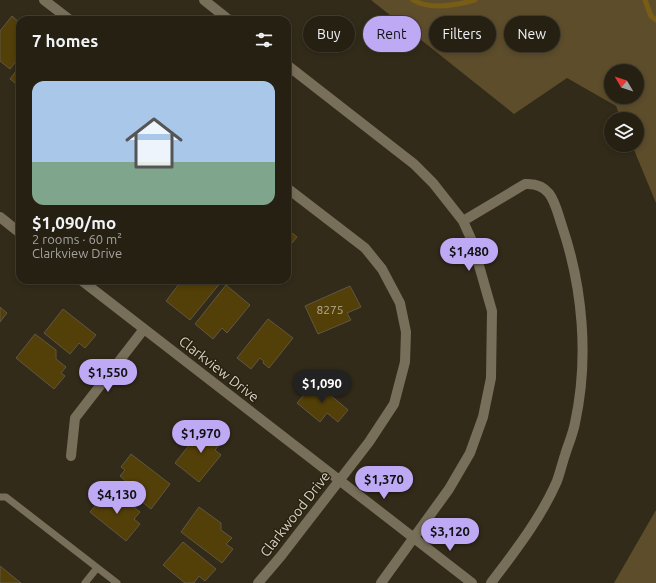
<!DOCTYPE html>
<meta charset="utf-8">
<style>
body{margin:0;font-family:Ubuntu,sans-serif;background:#322d21;color:#f1f3f6;height:100vh;display:flex;flex-direction:column;font-size:15px;white-space:nowrap}
*{box-sizing:border-box;margin:0}
p{font-size:13px;color:#a4a3a0}
.icon{flex:none;width:22px;height:22px;fill:none;stroke:currentColor;stroke-width:2;stroke-linecap:round;stroke-linejoin:round}
.map{position:relative;flex:1;overflow:hidden}
.details{position:absolute;left:16px;top:16px;width:275px;height:268px;display:flex;flex-direction:column;background:#262013;border-radius:12px;box-shadow:0 2px 6px #0003,0 0 0 1px #423e33}
.details>*{flex:none}
.hud{position:absolute;left:303px;top:16px;width:293px;height:36px;display:flex;gap:8px}
.needle{width:26px;rotate:309deg}
.controls{position:absolute;left:604px;top:64px;display:grid;gap:8px}
.controls a{display:grid;place-items:center;width:40px;height:40px;border-radius:50%;background:#262013;box-shadow:0 2px 6px #0003,0 0 0 1px #423e33;font-size:20px}
.price{position:absolute;translate:-50% -34px;padding:0 9px;border-radius:14px;background:#bea9f5;color:#111;font-size:13px;line-height:26px;filter:drop-shadow(0 1px 2px #0008)}
.price::after{content:'';position:absolute;left:50%;top:24px;width:12px;height:9px;margin-left:-6px;background:inherit;clip-path:polygon(0 0,100% 0,50% 100%)}
.price.active{background:#222;color:#fff}
ul{padding:0;list-style:none}
li{display:grid;align-content:center;gap:8px;height:212px;padding:0 16px}
li+li{border-top:1px solid #423e33}
li span{display:grid;place-items:center;height:124px;border-radius:12px;color:#555}
li>.icon{margin-inline-start:auto}
span .icon{width:72px;height:72px;fill:#fffc;stroke-width:1}
li b{font-size:17px}
h2{display:flex;justify-content:space-between;align-items:center;height:48px;padding:0 16px;font-size:17px}
.tag{padding:0 14px;border-radius:18px;background:#262013;box-shadow:0 2px 6px #0003,0 0 0 1px #423e33;font-size:14px;line-height:36px}
.tag.active{background:#bea9f5;color:#111}
.map>svg:first-child{display:block}
</style>
<div class="map">
<svg width="656" height="583" viewBox="0 0 656 583">
<rect width="100%" height="100%" fill="#332b19"/>
<path fill="#5d4d2b" fill-rule="evenodd" d="M 371,0 L 656,0 L 656,203 L 632,145 L 637,145 L 637,119 L 621,119 L 616,106 L 567,78 L 514,114 ZM 611,71 L 637,71 L 637,97 L 611,97 Z
M 656,510 L 656,583 L 614,583 Z"/>
<g fill="none" stroke-linecap="round" stroke-linejoin="round">
<path stroke="#785d17" stroke-width="5" d="M 413,0 C 429,10 457,5 475,0
M 645,0 L 651,16 L 656,20"/>
</g>
<path fill="#533f08" stroke="#605744" d="M 12,16 L 20,23 L 20,56 L 10,69 L 0,61 L 0,31 Z
M 20,66 L 20,87 L 10,79 Z
M 287,229 L 297,237 L 287,249 Z
M 182,280 L 218,280 L 221,282 L 190,320 L 166,301 Z
M 226,285 L 250,305 L 227,333 L 222,328 L 213,339 L 195,324 Z
M 350,286 L 361,307 L 347,313 L 351,320 L 318,334 L 305,306 Z
M 0,307 L 7,313 L 0,322 Z
M 63,309 L 96,335 L 85,348 L 79,343 L 70,354 L 44,333 Z
M 268,319 L 293,338 L 269,368 L 263,363 L 264,361 L 260,358 L 251,369 L 237,358 Z
M 35,334 L 56,350 L 56,359 L 66,367 L 61,373 L 65,376 L 54,389 L 16,358 Z
M 315,382 L 348,410 L 338,422 L 327,413 L 320,422 L 297,403 Z
M 205,425 L 224,439 L 215,450 L 221,455 L 199,482 L 175,463 Z
M 131,454 L 170,484 L 151,509 L 130,492 L 129,484 L 120,476 L 125,470 L 121,467 Z
M 114,491 L 140,512 L 134,519 L 140,524 L 126,541 L 90,512 L 105,495 L 108,498 Z
M 199,507 L 221,523 L 221,530 L 232,538 L 226,544 L 233,549 L 222,563 L 181,532 Z
M 183,542 L 216,569 L 205,581 L 199,576 L 194,583 L 185,583 L 163,565 Z
M 0,566 L 21,583 L 0,583 Z"/>
<g fill="none" stroke-linecap="round" stroke-linejoin="round">
<path stroke="#786f5a" stroke-width="7" d="M 0,497 L 6,497 L 117,583
M 85,583 L 97,568"/>
<path stroke="#786f5a" stroke-width="10" d="M 44,0 L 70,20
M 204,0 L 229,20
M 287,65 L 414,164 L 433,183 L 463,221 L 472,241 L 492,311 L 491,378 L 483,417 L 470,453 L 449,489 L 381,583
M 0,217 L 20,233
M 463,221 L 525,184 C 552,182 555,205 562,226 C 583,288 589,359 575,423 C 573,434 568,445 565,455 C 562,464 560,473 557,481 C 541,518 515,551 491,583
M 81,280 L 472,583
M 71,456 L 75,418 L 144,329
M 258,583 L 281,556 L 369,442 L 394,404 L 405,362 L 406,332 L 400,303 L 382,269 L 365,248 L 287,188"/>
</g>
<g text-anchor="middle" stroke-width="3" stroke-linejoin="round" paint-order="stroke">
<g font-size="12" fill="#b7ae98">
<text x="330" y="314">8275</text>
</g>
<g font-size="14" fill="#d8d3c8" stroke="#29210f">
<text transform="translate(219 369) rotate(38)" y="5">Clarkview Drive</text>
<text transform="translate(295 514) rotate(-52)" y="5">Clarkwood Drive</text>
</g>
</g>
</svg>
<div class="controls">
<a><svg class="needle" viewBox="-14 -14 28 28"><path d="M0-13l5 13h-10z" fill="#e53935"/><path d="M0 13l5-13h-10z" fill="#a4a3a0"/></svg></a>
<a><svg class="icon" aria-label="layers" viewBox="0 0 24 24"><path d="M12 4l9 5-9 5-9-5zM3 14l9 5 9-5"/></svg></a>
</div>
<b class="price" style="left:469px;top:272px">$1,480</b>
<b class="price" style="left:108px;top:393px">$1,550</b>
<b class="price active" style="left:322px;top:404px">$1,090</b>
<b class="price" style="left:201px;top:454px">$1,970</b>
<b class="price" style="left:384px;top:500px">$1,370</b>
<b class="price" style="left:117px;top:515px">$4,130</b>
<b class="price" style="left:450px;top:552px">$3,120</b>
<div class="hud">
<a class="tag">Buy</a>
<a class="tag active">Rent</a>
<a class="tag">Filters</a>
<a class="tag">New</a>
</div>
<section class="details">
<h2>7 homes<svg class="icon" aria-label="filters" viewBox="0 0 24 24"><path d="M4 7h16M4 17h16"/><circle cx="9" cy="7" r="2"/><circle cx="15" cy="17" r="2"/></svg></h2>
<ul>
<li><span style="background:linear-gradient(#a9c7e8 65%,#7fa58c 0)"><svg class="icon" aria-label="home" viewBox="0 0 24 24"><path d="M3 11l9-7 9 7M6 9v11h12V9"/></svg></span><div><b>$1,090/mo</b><p>2 rooms · 60 m²</p><p>Clarkview Drive</p></div></li>
</ul>
</section>
</div>
